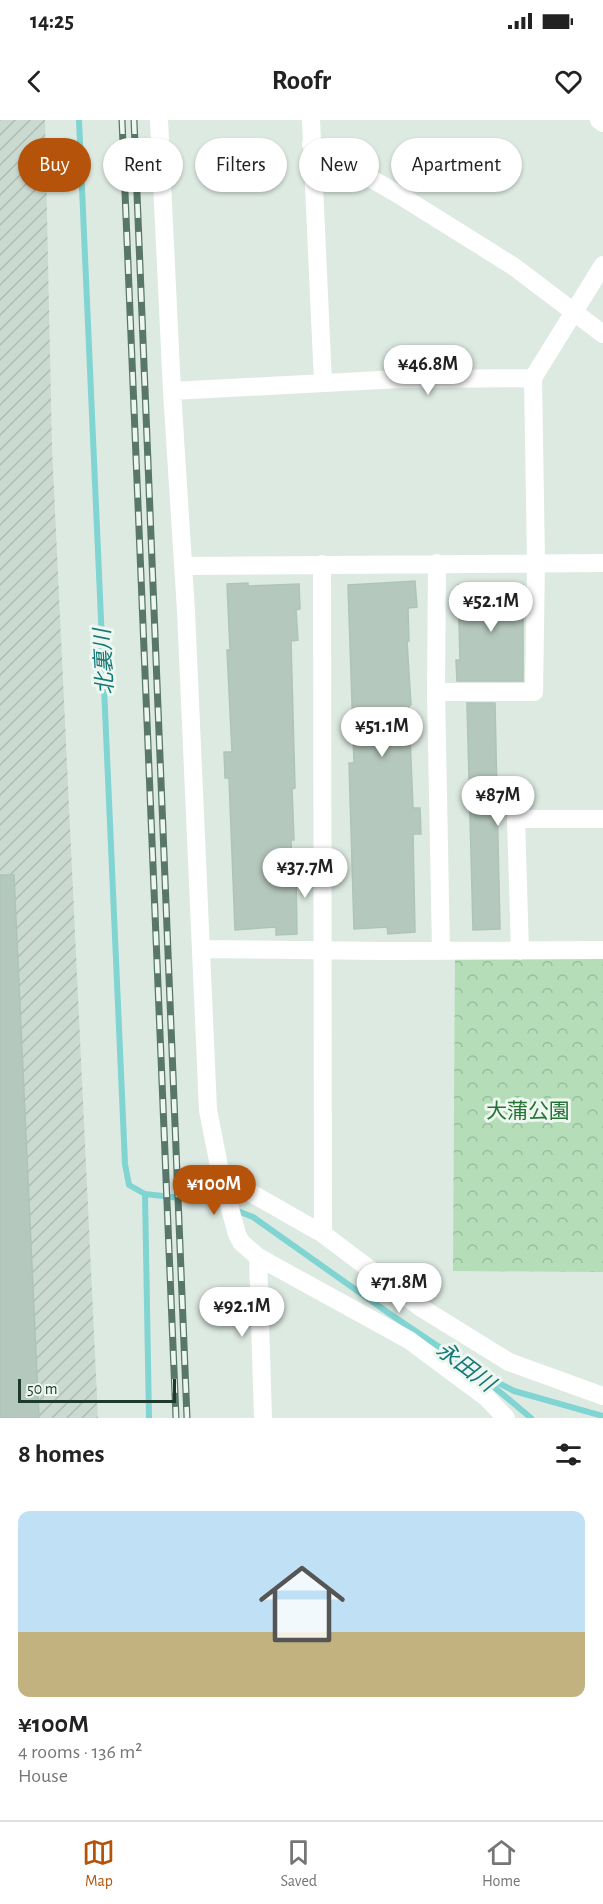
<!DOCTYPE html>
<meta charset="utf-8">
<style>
body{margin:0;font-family:"Alegreya Sans","Noto Sans JP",sans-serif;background:#f6f6f6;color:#222;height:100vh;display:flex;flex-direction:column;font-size:22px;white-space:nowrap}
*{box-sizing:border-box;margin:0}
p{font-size:20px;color:#767676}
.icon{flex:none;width:33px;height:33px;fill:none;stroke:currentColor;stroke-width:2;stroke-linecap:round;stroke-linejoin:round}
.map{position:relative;height:1298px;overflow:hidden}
.drawer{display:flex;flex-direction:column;background:#fff;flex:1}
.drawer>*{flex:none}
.hud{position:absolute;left:18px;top:18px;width:567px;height:54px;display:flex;gap:12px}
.scale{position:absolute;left:18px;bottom:15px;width:158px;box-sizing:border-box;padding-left:6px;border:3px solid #1e3a2e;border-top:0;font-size:16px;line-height:21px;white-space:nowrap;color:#1e3a2e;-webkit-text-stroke:4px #edf7f0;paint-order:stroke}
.price{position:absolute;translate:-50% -51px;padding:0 14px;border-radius:21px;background:#fff;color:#222;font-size:20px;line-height:39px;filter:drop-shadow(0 2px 3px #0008)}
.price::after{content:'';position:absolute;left:50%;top:36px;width:18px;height:14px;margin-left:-9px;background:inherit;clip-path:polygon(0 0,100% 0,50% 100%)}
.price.selected{background:#b45309;color:#fff}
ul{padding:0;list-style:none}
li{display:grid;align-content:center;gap:12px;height:318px;padding:0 18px}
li+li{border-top:2px solid #e0e0e0}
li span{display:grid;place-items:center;height:186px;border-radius:12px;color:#555}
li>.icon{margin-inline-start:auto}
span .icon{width:108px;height:108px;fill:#fffc;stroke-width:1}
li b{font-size:26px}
h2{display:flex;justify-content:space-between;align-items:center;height:72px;padding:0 18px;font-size:26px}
.tag{padding:0 21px;border-radius:27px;background:#fff;box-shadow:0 2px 4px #0004;font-size:21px;line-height:54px}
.tag.selected{background:#b45309;color:#fff}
.status{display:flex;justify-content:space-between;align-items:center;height:42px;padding:0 30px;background:#fff;direction:ltr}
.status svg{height:16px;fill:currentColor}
header{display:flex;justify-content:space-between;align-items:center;height:78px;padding:0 18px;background:#fff;font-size:27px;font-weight:700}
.menu{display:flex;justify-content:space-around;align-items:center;height:84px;border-top:2px solid #e0e0e0;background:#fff;font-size:16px;color:#767676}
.menu a{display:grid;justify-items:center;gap:3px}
.menu .selected{color:#b45309}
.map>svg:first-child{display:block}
</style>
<div class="status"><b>14:25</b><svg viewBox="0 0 49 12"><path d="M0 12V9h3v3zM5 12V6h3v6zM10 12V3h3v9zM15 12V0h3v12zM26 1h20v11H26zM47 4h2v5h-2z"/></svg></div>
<header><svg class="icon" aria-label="back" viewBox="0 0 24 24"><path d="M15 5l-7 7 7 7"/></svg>Roofr<svg class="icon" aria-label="heart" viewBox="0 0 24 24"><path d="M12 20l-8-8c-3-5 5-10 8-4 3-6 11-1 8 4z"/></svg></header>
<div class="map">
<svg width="603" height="1298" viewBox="0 0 603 1298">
<defs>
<pattern id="industrial-furrows" width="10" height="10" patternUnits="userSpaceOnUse" patternTransform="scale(1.5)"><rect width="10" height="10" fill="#cbdad1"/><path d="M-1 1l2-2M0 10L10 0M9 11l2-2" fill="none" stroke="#aebcb4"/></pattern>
<pattern id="forest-crowns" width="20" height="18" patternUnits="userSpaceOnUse" patternTransform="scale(1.5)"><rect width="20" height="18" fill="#b4ddb8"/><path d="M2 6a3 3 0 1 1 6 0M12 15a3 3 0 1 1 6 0" fill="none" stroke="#9abe9e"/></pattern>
</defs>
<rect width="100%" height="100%" fill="#ddeae2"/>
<path fill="url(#industrial-furrows)" d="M 0,0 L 45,0 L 52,328 L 98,1298 L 0,1298 Z"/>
<path fill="url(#forest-crowns)" d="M 603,830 L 603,1152 L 453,1151 L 455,831 Z"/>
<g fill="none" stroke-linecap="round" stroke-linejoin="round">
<path stroke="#80d4d2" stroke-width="6" d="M 79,0 L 125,1044 L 129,1065 L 145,1074 L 216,1082 L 225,1086
M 145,1074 L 149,1298
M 235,1090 L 253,1097 L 390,1194 L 475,1251 L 531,1298
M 485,1256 L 514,1271 L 603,1296"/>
</g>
<path fill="#b5c8bd" stroke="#afc4b8" stroke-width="1.5" d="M 415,461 L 417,487 L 408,488 L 409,521 L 407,521 L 411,585 L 409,585 L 410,615 L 413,688 L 420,688 L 421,714 L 413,714 L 415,812 L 388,814 L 387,807 L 354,809 L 349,643 L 354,643 L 348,465 Z
M 248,463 L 248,466 L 299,464 L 300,489 L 296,490 L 298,520 L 291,521 L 295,668 L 292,669 L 294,720 L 291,720 L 292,756 L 296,756 L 297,814 L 276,815 L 276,807 L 235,810 L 229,658 L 225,658 L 224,632 L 232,632 L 227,530 L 230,530 L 227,464 Z
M 485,464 L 485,467 L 523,465 L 523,561 L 457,561 L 456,540 L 460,540 L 458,465 Z
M 467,583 L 495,583 L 500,809 L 473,810 Z
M 0,755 L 14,755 L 39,1298 L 0,1298 Z"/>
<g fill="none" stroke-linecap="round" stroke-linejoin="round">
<path stroke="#fff" stroke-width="18" d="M 159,0 L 172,271 L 186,491 L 208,990 L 221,1056 L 237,1114 L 241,1122 L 258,1137 L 409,1220 L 487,1278 L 506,1298
M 311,0 L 323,263
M 599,0 L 603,3
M 311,24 L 401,76 L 513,146 L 603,214
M 172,271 L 399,259 L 533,258 L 603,145
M 322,444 L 323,1114
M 183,446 L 603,443
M 436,572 L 437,443
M 201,829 L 383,831 L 603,830
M 441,831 L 436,572 L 534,572 L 536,443 L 533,258
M 520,831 L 516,699 L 603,699
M 221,1056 L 323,1114 L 420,1187 L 509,1242 L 603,1276
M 258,1137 L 263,1298"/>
<defs>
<path id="rail" d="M 122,0 L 176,1298
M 134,0 L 187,1298"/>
</defs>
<use href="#rail" stroke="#587669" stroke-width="7"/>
<use href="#rail" stroke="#edf7f0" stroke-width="4.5" stroke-dasharray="14" stroke-linecap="butt"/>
</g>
<g text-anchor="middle" stroke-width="6" stroke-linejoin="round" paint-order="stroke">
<g font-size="21" fill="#267336" stroke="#edf7f0">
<text x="528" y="998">大蒲公園</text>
</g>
<g font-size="22" font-style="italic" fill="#157978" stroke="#edf7f0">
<text transform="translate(103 542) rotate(-93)" y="8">北裏川</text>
<text transform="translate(466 1246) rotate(37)" y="8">永田川</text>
</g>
</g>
</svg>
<div class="scale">50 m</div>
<b class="price" style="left:428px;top:276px">¥46.8M</b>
<b class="price" style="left:491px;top:513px">¥52.1M</b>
<b class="price" style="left:382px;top:638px">¥51.1M</b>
<b class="price" style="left:498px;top:707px">¥87M</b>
<b class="price" style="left:305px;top:779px">¥37.7M</b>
<b class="price selected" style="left:214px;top:1096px">¥100M</b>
<b class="price" style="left:399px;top:1194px">¥71.8M</b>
<b class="price" style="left:242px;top:1218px">¥92.1M</b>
<div class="hud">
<a class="tag selected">Buy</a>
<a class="tag">Rent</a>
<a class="tag">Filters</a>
<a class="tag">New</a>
<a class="tag">Apartment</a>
</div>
</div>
<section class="drawer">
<h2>8 homes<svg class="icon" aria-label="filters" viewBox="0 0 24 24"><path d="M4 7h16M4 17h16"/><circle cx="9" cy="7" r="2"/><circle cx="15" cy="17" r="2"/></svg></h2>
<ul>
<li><span style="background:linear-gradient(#bfe0f5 65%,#c2b280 0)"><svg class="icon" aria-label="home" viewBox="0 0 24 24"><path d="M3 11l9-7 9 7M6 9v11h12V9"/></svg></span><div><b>¥100M</b><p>4 rooms · 136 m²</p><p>House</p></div></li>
</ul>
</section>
<nav class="menu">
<a class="selected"><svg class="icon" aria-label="map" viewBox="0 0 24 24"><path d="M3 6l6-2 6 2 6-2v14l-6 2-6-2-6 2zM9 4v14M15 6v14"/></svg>Map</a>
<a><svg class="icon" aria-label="saved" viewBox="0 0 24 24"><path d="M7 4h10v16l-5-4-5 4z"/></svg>Saved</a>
<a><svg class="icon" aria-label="home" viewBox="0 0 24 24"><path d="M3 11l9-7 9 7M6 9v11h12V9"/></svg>Home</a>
</nav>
